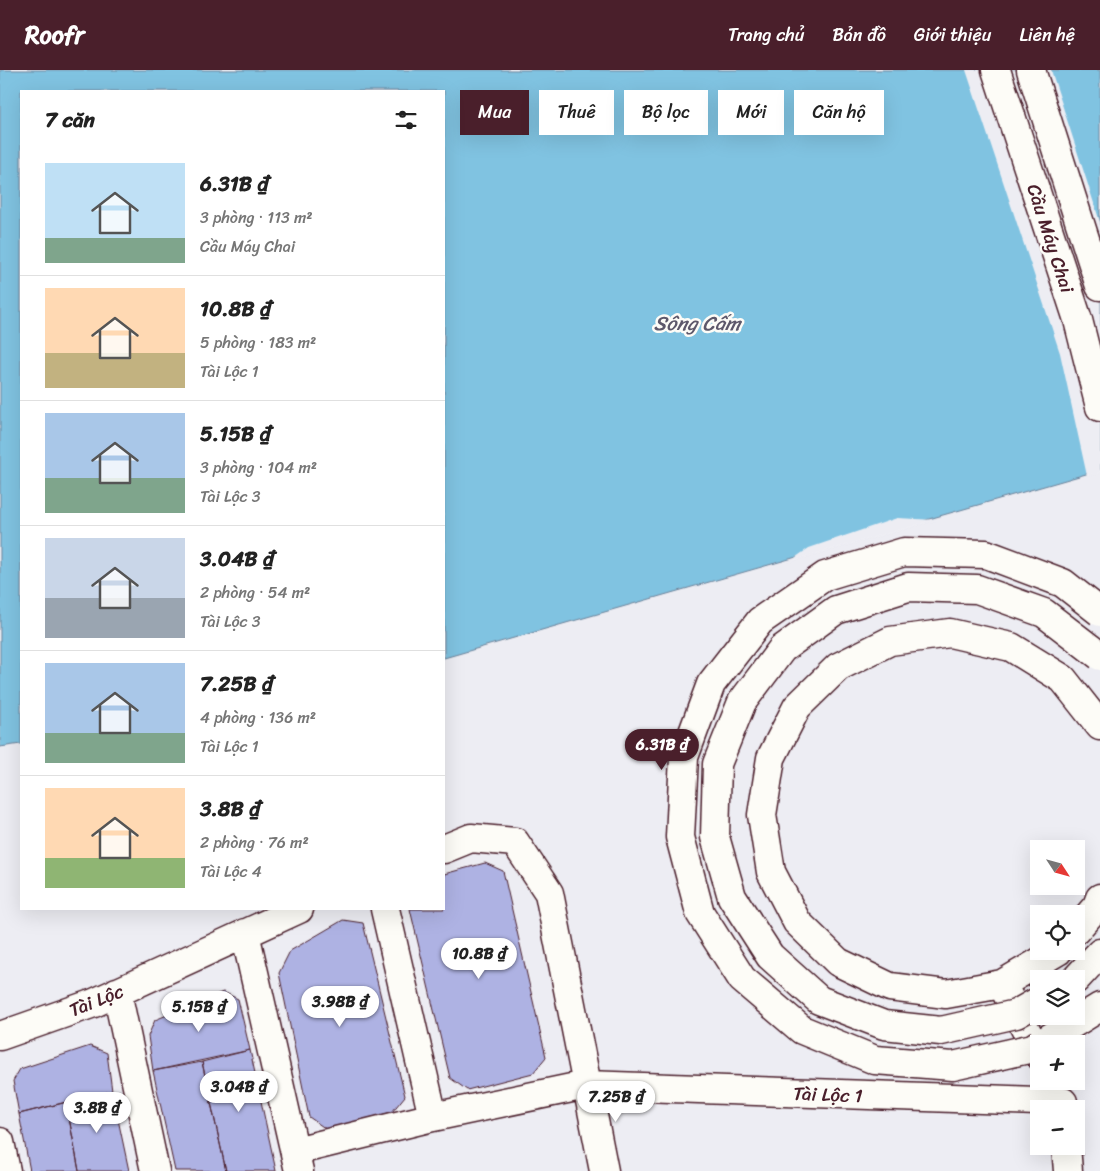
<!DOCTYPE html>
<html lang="vi">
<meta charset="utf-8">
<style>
body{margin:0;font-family:Sriracha,sans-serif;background:#f6f6f6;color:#222;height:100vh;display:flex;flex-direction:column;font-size:19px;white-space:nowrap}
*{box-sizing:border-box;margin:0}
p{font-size:16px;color:#767676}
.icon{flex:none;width:28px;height:28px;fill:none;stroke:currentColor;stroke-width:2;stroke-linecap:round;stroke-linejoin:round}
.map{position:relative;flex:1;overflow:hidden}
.panel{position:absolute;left:20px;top:20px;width:425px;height:820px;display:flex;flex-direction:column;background:#fff;border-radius:0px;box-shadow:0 5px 20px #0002}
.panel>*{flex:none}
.hud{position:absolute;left:460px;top:20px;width:475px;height:45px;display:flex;gap:10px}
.needle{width:32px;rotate:126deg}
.tools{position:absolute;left:1030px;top:770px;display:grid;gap:10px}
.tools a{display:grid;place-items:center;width:55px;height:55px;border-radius:0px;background:#fff;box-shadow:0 5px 20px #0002;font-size:25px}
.price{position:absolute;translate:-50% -42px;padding:0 11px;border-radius:18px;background:#fff;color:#222;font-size:16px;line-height:32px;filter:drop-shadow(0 1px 2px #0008)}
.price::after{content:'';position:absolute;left:50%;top:30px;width:15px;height:11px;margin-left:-8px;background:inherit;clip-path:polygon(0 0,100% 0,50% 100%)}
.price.current{background:#4a1f2b;color:#fff}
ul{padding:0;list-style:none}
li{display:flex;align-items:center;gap:15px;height:125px;padding:0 25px}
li+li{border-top:1px solid #e0e0e0}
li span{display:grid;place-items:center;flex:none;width:140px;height:100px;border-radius:0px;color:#555}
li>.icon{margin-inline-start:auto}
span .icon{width:60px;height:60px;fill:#fffc;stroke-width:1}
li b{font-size:21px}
h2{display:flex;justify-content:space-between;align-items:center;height:60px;padding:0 25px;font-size:21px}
.chip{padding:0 18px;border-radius:0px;background:#fff;box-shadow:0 5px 20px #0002;font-size:18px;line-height:45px}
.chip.current{background:#4a1f2b;color:#fff}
header{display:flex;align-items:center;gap:30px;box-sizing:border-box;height:70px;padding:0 25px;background:#4a1f2b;color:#fff}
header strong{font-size:24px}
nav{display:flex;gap:28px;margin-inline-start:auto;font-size:18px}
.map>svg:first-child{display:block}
</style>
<header>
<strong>Roofr</strong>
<nav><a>Trang chủ</a><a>Bản đồ</a><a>Giới thiệu</a><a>Liên hệ</a></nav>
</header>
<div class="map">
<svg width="1100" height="1101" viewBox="0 0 1100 1101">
<rect width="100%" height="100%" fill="#ededf3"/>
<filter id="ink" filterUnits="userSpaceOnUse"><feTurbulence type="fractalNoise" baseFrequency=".02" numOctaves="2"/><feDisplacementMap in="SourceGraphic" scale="10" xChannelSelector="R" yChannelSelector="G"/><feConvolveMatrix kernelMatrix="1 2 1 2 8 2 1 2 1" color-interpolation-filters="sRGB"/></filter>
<g filter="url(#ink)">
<path fill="#80c3e1" stroke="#6a8198" d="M 0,0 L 1100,0 L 1100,400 L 444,588 L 444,21 L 21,21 L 21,674 L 0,677 Z"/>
<path fill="#ededf3" d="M 966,0 L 1051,0 L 1100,152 L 1100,403 L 1087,406 L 1060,283 Z
M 897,448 L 936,450 L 789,492 L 809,478 Z"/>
<path fill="#aeb2e3" stroke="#4a1f2b" d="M 485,793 L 503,801 L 546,987 L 533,1003 L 467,1020 L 450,1008 L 410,839 L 444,839 L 444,804 Z
M 343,850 L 363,853 L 405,1026 L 392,1042 L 326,1059 L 309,1047 L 279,903 L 290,881 Z
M 223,922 L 238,929 L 250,980 L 153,1001 L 148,966 L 155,950 Z
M 90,976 L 107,983 L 112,1021 L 19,1044 L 13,1011 L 20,999 Z
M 250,980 L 276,1101 L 226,1101 L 202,992 Z
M 202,992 L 226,1101 L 175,1101 L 153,1001 Z
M 112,1021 L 129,1101 L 79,1101 L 66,1032 Z
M 66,1032 L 79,1101 L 30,1101 L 19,1044 Z"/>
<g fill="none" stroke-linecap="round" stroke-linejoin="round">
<defs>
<path id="minor" d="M 996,0 L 1078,250 L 1100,337
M 1031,0 L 1100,216
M 444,779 L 471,768 L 515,772 L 549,823 L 604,1101
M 385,839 L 433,1047
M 1076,860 L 1097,836 L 1100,828
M 245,863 L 299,1101
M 1058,881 L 1002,914 L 946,924 L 890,917 L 838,892 L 797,852 L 771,802 L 762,745 L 771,688 L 797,637 L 838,597 L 890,571 L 950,563 L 1011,577 L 1063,609 L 1100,656
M 1076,909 L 1100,883
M 117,922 L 155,1101
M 1006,922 L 1039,985
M 0,966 L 94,933 L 299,839
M 1040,974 L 1100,937
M 0,1072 L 6,1101
M 1066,1076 L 1068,1101
M 295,1081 L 433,1047 L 586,1015 L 1063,1032"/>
</defs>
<use href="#minor" stroke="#4a1f2b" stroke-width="31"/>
<use href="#minor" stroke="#fdfcf7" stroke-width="28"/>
<defs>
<path id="minor-bridge" d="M 1039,931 L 1016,944 L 941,961 L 884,955 L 819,930 L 770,886 L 732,827 L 715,767 L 717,694 L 742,632 L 782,579 L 836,540 L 908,517 L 977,519 L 1044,543 L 1100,586
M 1039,974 L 1033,978 L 953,996 L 875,990 L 802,960 L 742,909 L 700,843 L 680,767 L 684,687 L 711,614 L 760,551 L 825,506 L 904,482 L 986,484 L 1063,513 L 1100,542"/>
</defs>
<use href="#minor-bridge" stroke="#4a1f2b" stroke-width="31" stroke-linecap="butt"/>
<use href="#minor-bridge" stroke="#fdfcf7" stroke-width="28"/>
</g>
</g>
<g text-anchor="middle" stroke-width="5" stroke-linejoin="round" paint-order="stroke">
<g font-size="19" fill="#4a1f2b" stroke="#fdfcf7">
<text transform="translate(1051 168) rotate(72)" y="7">Cầu Máy Chai</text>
<text transform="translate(96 930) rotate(-22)" y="7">Tài Lộc</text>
<text transform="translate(828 1024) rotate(2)" y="7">Tài Lộc 1</text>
</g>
<g font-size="20" font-style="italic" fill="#5d586b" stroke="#fdfcf7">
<text x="697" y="260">Sông Cấm</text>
</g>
</g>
</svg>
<div class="tools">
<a><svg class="needle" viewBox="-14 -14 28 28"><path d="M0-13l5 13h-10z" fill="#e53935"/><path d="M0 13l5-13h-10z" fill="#767676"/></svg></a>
<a><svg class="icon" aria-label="locate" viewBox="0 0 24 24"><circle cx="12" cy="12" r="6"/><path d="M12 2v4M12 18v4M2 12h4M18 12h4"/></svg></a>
<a><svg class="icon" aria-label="layers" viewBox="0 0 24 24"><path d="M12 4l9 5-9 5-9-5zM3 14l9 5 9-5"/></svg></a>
<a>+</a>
<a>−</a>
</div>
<b class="price current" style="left:662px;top:701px">6.31B ₫</b>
<b class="price" style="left:479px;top:910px">10.8B ₫</b>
<b class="price" style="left:340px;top:958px">3.98B ₫</b>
<b class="price" style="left:199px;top:963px">5.15B ₫</b>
<b class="price" style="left:239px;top:1043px">3.04B ₫</b>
<b class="price" style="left:616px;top:1053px">7.25B ₫</b>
<b class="price" style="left:97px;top:1064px">3.8B ₫</b>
<div class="hud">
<a class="chip current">Mua</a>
<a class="chip">Thuê</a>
<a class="chip">Bộ lọc</a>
<a class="chip">Mới</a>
<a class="chip">Căn hộ</a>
</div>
<section class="panel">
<h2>7 căn<svg class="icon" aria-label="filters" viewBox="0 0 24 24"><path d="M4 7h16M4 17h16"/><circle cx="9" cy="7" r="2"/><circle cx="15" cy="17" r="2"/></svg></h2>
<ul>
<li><span style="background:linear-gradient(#bfe0f5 75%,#7fa58c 0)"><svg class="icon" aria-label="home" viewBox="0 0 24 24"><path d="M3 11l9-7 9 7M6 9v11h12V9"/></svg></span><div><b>6.31B ₫</b><p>3 phòng · 113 m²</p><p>Cầu Máy Chai</p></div></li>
<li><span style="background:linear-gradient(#ffd9b3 65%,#c2b280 0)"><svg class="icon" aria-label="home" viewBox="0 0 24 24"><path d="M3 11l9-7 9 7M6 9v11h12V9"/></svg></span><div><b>10.8B ₫</b><p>5 phòng · 183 m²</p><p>Tài Lộc 1</p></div></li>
<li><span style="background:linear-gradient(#a9c7e8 65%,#7fa58c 0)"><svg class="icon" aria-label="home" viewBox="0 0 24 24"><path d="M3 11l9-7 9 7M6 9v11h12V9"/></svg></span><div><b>5.15B ₫</b><p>3 phòng · 104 m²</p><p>Tài Lộc 3</p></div></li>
<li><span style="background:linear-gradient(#c9d6e8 60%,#9aa5b1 0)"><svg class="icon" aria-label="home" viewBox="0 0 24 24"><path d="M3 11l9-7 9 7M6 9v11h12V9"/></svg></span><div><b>3.04B ₫</b><p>2 phòng · 54 m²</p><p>Tài Lộc 3</p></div></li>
<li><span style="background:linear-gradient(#a9c7e8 70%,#7fa58c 0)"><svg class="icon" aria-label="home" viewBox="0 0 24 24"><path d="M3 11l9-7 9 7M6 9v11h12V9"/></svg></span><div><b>7.25B ₫</b><p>4 phòng · 136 m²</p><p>Tài Lộc 1</p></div></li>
<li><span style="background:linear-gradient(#ffd9b3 70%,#8fb573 0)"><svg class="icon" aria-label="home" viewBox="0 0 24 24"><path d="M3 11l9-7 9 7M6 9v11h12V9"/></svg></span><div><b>3.8B ₫</b><p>2 phòng · 76 m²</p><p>Tài Lộc 4</p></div></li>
</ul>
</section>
</div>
